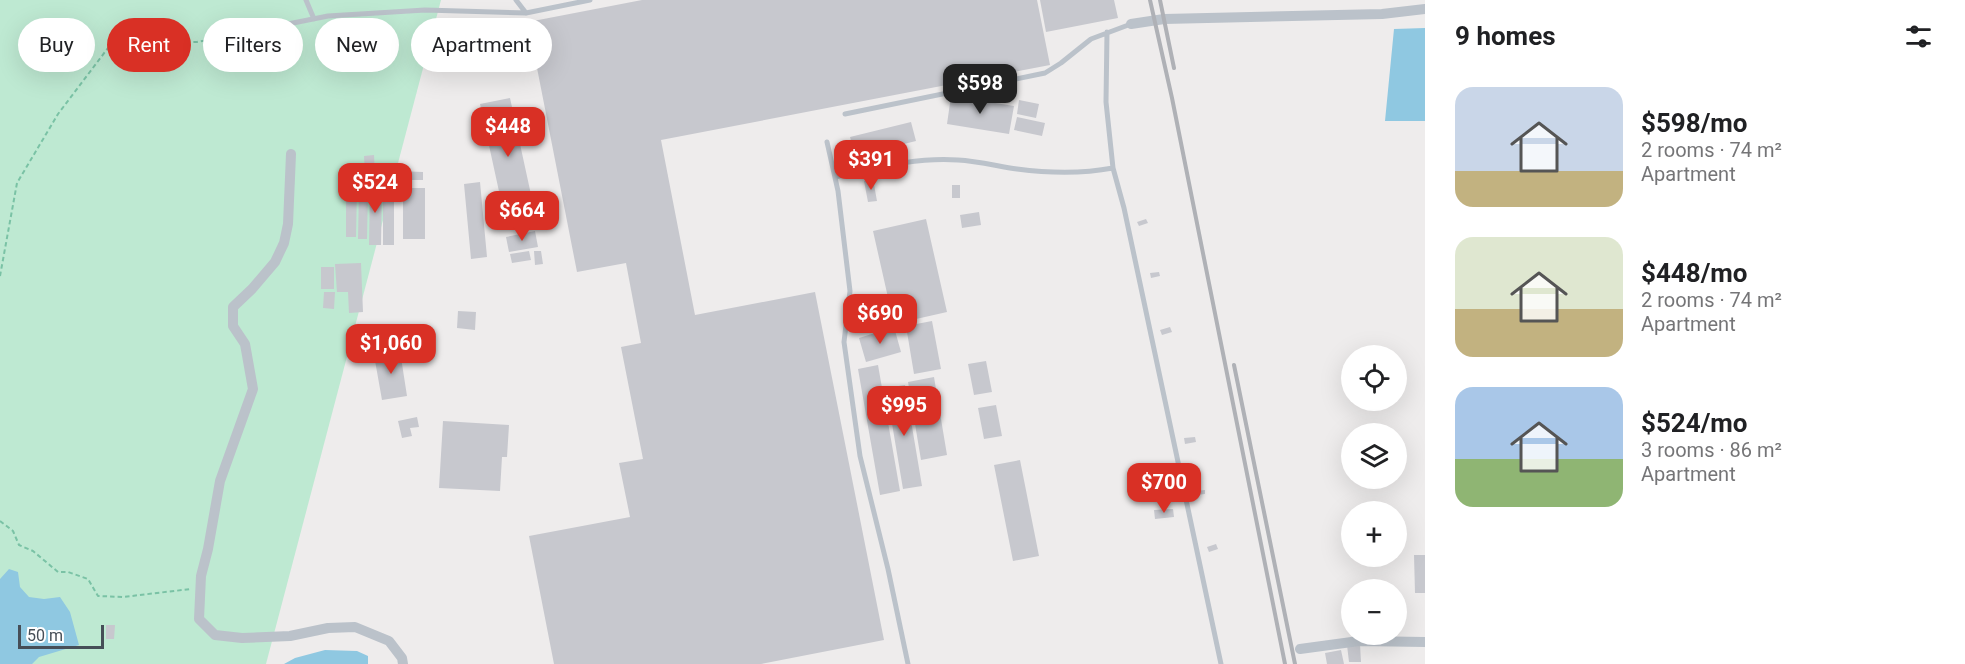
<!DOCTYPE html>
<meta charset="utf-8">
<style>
body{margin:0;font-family:Roboto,sans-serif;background:#f2f2f2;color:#202124;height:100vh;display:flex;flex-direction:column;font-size:22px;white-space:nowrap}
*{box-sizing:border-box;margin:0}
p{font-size:20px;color:#757577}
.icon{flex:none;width:33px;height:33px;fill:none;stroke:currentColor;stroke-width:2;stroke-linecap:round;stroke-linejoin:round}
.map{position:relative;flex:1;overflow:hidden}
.drawer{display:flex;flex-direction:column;background:#fff;width:540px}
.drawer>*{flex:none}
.guide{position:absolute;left:18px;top:18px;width:570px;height:54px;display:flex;gap:12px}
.buttons{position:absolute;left:1341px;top:345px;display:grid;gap:12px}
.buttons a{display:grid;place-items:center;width:66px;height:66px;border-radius:50%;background:#fff;box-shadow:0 6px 24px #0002;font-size:30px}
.scale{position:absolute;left:18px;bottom:15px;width:86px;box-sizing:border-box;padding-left:6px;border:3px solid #464e57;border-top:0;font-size:16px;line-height:21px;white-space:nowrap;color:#464e57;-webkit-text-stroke:4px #fff;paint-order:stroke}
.price{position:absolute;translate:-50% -51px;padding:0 14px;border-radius:12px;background:#d93025;color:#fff;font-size:20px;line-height:39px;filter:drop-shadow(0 2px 3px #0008)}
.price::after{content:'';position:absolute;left:50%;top:36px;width:18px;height:14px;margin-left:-9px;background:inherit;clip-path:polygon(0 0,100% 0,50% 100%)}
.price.current{background:#222;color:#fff}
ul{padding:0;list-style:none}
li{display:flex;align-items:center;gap:18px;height:150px;padding:0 30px}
li span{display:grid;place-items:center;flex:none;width:168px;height:120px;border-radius:18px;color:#555}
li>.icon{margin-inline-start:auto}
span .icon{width:72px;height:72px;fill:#fffc;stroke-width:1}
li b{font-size:26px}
h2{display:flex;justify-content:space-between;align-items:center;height:72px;padding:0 30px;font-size:26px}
.pill{padding:0 21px;border-radius:27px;background:#fff;box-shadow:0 6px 24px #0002;font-size:21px;line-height:54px}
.pill.current{background:#d93025;color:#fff}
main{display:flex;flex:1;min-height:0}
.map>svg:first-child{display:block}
</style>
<main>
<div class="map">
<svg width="1425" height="664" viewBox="0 0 1425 664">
<rect width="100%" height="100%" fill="#eeecec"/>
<path fill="#bee9d2" d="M 0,0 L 441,0 L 266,664 L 0,664 Z"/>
<path fill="#8fc8e1" d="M 1425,28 L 1425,121 L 1385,121 L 1394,29 Z
M 9,569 L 18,572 L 20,587 L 29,597 L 44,599 L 60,597 L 70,612 L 79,645 L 39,657 L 32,664 L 0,664 L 0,579 Z
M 325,650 L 357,651 L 368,656 L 368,664 L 284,664 L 295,658 Z"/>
<path fill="#c7c8ce" d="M 642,0 L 1037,0 L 1050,65 L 661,140 L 695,315 L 815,292 L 884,640 L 761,664 L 554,664 L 529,536 L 630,517 L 619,463 L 643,459 L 621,347 L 641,343 L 626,263 L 577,272 L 528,22 Z
M 1040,0 L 1114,0 L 1118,18 L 1046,32 Z
M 951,96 L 1014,106 L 1009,134 L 947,124 Z
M 510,98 L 535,213 L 505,219 L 480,104 Z
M 1019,100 L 1039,104 L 1036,118 L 1017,114 Z
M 1017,117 L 1045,123 L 1042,136 L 1014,130 Z
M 911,122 L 916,141 L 855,156 L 850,137 Z
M 374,155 L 375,174 L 365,174 L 364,156 Z
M 398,171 L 423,172 L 423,180 L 398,180 Z
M 873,179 L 877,201 L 868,202 L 864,181 Z
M 480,182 L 487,257 L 471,259 L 464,184 Z
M 370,183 L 382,183 L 381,245 L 369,245 Z
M 383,183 L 394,183 L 394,245 L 383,245 Z
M 952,185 L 960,185 L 960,198 L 952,198 Z
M 346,188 L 357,188 L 356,237 L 346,237 Z
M 403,188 L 425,188 L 425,239 L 403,239 Z
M 359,189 L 368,189 L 367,239 L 358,239 Z
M 979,212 L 981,225 L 962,228 L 960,215 Z
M 926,219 L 947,312 L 894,324 L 873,231 Z
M 1146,219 L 1148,223 L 1139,226 L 1137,222 Z
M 535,231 L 538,247 L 509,252 L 506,237 Z
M 529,251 L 531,260 L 512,263 L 510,254 Z
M 534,251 L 541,251 L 543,264 L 535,265 Z
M 361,263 L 363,312 L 349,313 L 348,292 L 337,292 L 335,264 Z
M 321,267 L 334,267 L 334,289 L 321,289 Z
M 1159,272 L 1160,276 L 1151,278 L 1150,273 Z
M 324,292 L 335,292 L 334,309 L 323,308 Z
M 458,311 L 476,312 L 475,330 L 457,328 Z
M 932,321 L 941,369 L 914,374 L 906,326 Z
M 894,327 L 901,352 L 866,362 L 859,338 Z
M 1170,327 L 1172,332 L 1162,335 L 1160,330 Z
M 419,342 L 429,342 L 429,352 L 419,352 Z
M 400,351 L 407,396 L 382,400 L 374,355 Z
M 986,361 L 992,392 L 974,395 L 968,364 Z
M 878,365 L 900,491 L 880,495 L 858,369 Z
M 934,377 L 947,455 L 921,460 L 908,382 Z
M 905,385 L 922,486 L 903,489 L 886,388 Z
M 996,405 L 1002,436 L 984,439 L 978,408 Z
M 417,417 L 419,427 L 410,428 L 412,436 L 402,438 L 398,421 Z
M 443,421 L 509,425 L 507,457 L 502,457 L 500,491 L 439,488 Z
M 1195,437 L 1196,442 L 1185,444 L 1184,438 Z
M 1020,460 L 1039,556 L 1013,561 L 994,465 Z
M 1205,490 L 1205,494 L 1196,495 L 1195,491 Z
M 1173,509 L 1174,517 L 1155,519 L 1154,510 Z
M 1216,544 L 1218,549 L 1209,552 L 1207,547 Z
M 1414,555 L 1425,555 L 1425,593 L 1415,593 Z
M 106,625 L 115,625 L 114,639 L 106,639 Z
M 1360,644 L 1361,662 L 1349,662 L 1347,645 Z
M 1341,650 L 1344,664 L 1327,664 L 1325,653 Z"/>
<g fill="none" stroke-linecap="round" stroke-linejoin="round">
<path stroke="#7ac2a5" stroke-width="2" stroke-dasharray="4.5 3" stroke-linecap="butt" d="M 0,276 L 17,183 L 58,114 L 111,44 L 197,42 L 270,28
M 0,521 L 13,531 L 19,545 L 33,551 L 58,572 L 68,572 L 88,579 L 98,596 L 123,597 L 191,589"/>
<path stroke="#bbc2ca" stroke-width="5" d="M 306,0 L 314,19
M 516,0 L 526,13
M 278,26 L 328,16 L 425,10 L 526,13 L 590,0
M 1107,32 L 1106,102 L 1113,168 L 1124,208 L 1221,664
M 845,114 L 1045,73 L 1061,63 L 1091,39 L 1131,24
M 827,142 L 838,191 L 850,291 L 844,342 L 860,456 L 888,569 L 908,664
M 835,177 C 876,168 915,157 958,160 C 977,161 997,166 1017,169 C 1048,173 1081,174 1113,168"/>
<path stroke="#bbc2ca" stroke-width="10" d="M 1131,24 L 1164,19 L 1382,14 L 1425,9
M 291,154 L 288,224 L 284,243 L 275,262 L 252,289 L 233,307 L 233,326 L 245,344 L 253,389 L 220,481 L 208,549 L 201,576 L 199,619 L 215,635 L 242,638 L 290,636 L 328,628 L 355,627 L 389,641 L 402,658 L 403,664
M 1300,649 L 1359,641 L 1425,642"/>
<path stroke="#afb1b6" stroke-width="4" d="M 1150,0 L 1172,98 L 1285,664
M 1160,0 L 1174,68
M 1234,365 L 1295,664"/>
</g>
</svg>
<div class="buttons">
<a><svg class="icon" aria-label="locate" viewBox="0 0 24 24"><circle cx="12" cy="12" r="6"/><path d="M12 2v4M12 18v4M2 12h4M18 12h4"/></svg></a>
<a><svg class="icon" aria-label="layers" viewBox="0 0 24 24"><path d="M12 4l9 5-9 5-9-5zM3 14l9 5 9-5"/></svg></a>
<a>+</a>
<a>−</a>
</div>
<div class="scale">50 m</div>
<b class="price current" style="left:980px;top:115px">$598</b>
<b class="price" style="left:508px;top:158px">$448</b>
<b class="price" style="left:871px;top:191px">$391</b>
<b class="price" style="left:375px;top:214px">$524</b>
<b class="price" style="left:522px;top:242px">$664</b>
<b class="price" style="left:880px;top:345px">$690</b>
<b class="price" style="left:391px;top:375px">$1,060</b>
<b class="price" style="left:904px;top:437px">$995</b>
<b class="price" style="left:1164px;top:514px">$700</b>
<div class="guide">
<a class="pill">Buy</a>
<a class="pill current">Rent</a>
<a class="pill">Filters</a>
<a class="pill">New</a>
<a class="pill">Apartment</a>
</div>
</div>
<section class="drawer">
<h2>9 homes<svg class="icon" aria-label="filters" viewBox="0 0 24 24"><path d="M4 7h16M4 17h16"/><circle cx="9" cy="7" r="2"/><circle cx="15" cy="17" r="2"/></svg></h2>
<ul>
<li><span style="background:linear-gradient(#c9d6e8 70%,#c2b280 0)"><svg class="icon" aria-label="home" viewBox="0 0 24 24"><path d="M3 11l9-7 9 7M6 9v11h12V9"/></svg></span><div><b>$598/mo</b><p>2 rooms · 74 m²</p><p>Apartment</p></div></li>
<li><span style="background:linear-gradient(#dfe7d0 60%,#c2b280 0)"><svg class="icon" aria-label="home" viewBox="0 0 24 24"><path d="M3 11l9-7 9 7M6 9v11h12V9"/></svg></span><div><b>$448/mo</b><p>2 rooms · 74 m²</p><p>Apartment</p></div></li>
<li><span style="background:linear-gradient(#a9c7e8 60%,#8fb573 0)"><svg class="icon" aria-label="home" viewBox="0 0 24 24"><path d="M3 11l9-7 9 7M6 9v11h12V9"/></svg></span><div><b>$524/mo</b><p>3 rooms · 86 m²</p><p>Apartment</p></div></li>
</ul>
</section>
</main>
